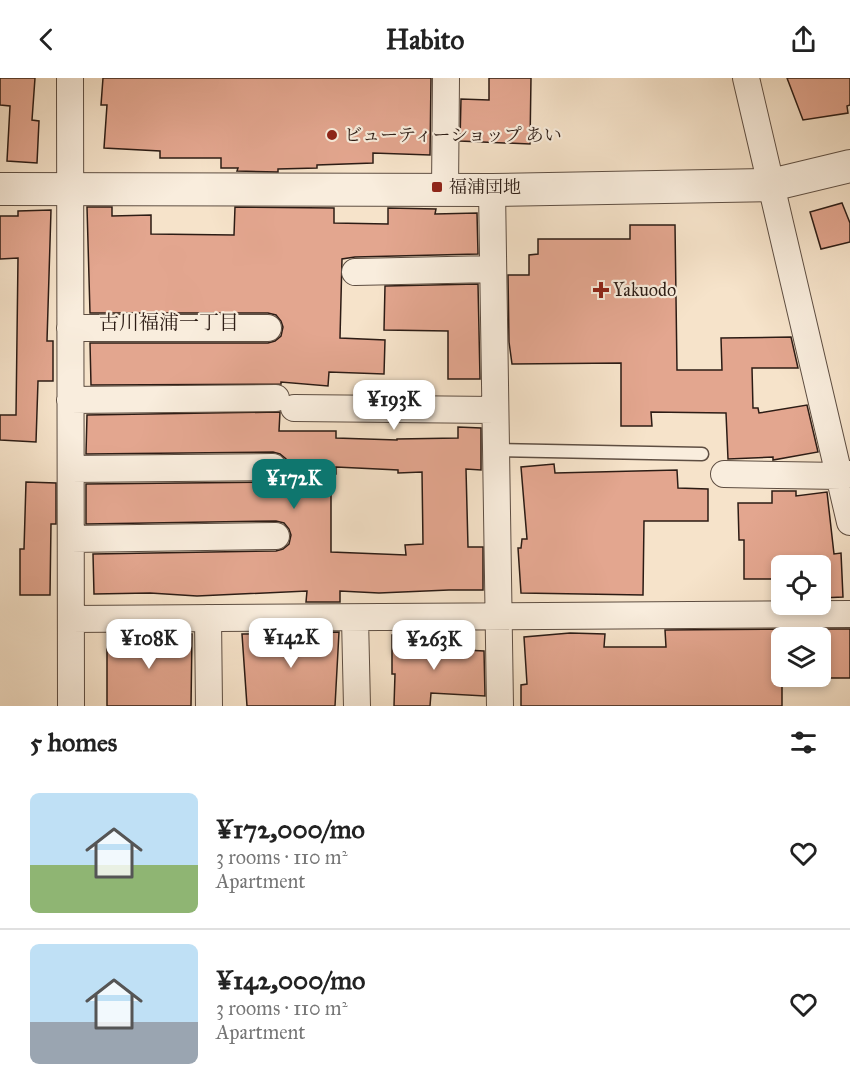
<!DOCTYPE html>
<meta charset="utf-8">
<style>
body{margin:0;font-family:"IM FELL Great Primer","Noto Serif JP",serif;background:#f2f2f2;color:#222;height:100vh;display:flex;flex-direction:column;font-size:22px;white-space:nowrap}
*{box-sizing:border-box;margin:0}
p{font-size:20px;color:#767676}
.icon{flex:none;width:33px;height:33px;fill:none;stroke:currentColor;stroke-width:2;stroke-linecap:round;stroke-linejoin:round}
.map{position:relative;height:628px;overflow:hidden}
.drawer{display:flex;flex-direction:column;background:#fff;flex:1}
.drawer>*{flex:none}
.controls{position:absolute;left:771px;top:477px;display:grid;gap:12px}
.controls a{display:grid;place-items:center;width:60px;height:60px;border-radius:9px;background:#fff;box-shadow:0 3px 9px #0003;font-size:30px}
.price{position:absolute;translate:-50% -51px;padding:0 14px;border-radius:12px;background:#fff;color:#222;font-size:20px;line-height:39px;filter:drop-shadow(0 2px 3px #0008)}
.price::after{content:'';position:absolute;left:50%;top:36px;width:18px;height:14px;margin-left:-9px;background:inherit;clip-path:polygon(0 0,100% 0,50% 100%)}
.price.active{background:#0f766e;color:#fff}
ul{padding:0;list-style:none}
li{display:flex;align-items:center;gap:18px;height:150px;padding:0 30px}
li+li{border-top:2px solid #e0e0e0}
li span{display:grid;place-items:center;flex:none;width:168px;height:120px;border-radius:9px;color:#555}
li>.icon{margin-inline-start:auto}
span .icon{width:72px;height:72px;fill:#fffc;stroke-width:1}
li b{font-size:26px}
h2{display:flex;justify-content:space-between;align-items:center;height:72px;padding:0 30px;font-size:26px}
header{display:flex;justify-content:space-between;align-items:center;height:78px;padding:0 30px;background:#fff;font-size:27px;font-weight:700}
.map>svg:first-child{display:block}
</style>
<header><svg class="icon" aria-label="back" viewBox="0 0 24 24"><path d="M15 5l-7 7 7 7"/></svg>Habito<svg class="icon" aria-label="share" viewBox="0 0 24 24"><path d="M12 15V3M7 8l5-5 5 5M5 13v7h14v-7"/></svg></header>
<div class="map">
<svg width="850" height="628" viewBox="0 0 850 628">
<rect width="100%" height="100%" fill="#f6e3ca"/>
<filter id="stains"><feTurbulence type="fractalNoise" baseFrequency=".00333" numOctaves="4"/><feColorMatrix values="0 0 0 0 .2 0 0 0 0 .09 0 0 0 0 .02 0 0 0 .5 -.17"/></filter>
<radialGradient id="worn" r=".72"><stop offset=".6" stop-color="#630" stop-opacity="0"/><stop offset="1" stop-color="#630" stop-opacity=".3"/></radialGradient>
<path fill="#e3a68f" stroke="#2c1c15" stroke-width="1.5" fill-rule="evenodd" d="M 0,0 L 35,0 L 32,42 L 39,43 L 37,85 L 7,83 L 10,28 L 0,27 Z
M 103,0 L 431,0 L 430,77 L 373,75 L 373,85 L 317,87 L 317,90 L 278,91 L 278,94 L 237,93 L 238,90 L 221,90 L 221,80 L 160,80 L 160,73 L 104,70 L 107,27 L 101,27 Z
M 489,0 L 531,0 L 530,66 L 460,63 L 461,21 L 489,22 Z
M 787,0 L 850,0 L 850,27 L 847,28 L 848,35 L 803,42 Z
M 842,125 L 850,145 L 850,164 L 821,171 L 810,134 Z
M 87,129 L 112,129 L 112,138 L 151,137 L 151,156 L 234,157 L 235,129 L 334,130 L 334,145 L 388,146 L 388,130 L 436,131 L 435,136 L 477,135 L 478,176 L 355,179 L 342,181 L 340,260 L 385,262 L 384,296 L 329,294 L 328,308 L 281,304 L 281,306 L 91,307 L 90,265 L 268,265 L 275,263 L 281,258 L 283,249 L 281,243 L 276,237 L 268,235 L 90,235 Z
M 51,132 L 47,263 L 53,263 L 53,303 L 38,303 L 36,364 L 0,362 L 0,337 L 16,337 L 18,180 L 0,181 L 0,138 L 18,138 L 18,133 Z
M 630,147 L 675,147 L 677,292 L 722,292 L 721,260 L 791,259 L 798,290 L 752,290 L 753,330 L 758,330 L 759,335 L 807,327 L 818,374 L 773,382 L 773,379 L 728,381 L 726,335 L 651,334 L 652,348 L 621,348 L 621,285 L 512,286 L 509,264 L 508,197 L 529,197 L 529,177 L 538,176 L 538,161 L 630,161 Z
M 478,206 L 480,301 L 448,301 L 448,253 L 384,252 L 385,208 Z
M 280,334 L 279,353 L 336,353 L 336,360 L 397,362 L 397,361 L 458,360 L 458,349 L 481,350 L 481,392 L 466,391 L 468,469 L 483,469 L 483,512 L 449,512 L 379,515 L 340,513 L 340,524 L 306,524 L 307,513 L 197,518 L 150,515 L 94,516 L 93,476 L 276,473 L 283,471 L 289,466 L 291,457 L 289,451 L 284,445 L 276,443 L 86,446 L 86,406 L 273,404 L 281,402 L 286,396 L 288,389 L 286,381 L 280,376 L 273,374 L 86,376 L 87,337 ZM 336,389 L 398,392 L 398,395 L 422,394 L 423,466 L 405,467 L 406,477 L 331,474 L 331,396 L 336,396 Z
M 554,386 L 555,395 L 677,392 L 678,410 L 708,411 L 708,443 L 644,443 L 643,517 L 521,515 L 518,470 L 521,470 L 522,461 L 527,461 L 521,389 Z
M 26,404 L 56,405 L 56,446 L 51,446 L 50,517 L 20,517 L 20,471 L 24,471 Z
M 772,413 L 796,413 L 796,418 L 827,414 L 834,476 L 841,475 L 843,519 L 820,520 L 820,488 L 782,488 L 782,501 L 744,501 L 744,462 L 739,462 L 738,425 L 772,425 Z
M 782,551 L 782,628 L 521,628 L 521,607 L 527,606 L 524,559 L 570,555 L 605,556 L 604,569 L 666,569 L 665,552 Z
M 828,551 L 850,551 L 850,600 L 829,600 Z
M 339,554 L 335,628 L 247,628 L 242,556 Z
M 107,556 L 192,556 L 191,628 L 107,628 Z
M 392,557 L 428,557 L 427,570 L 484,573 L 485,618 L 431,615 L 430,628 L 394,628 L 395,596 L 392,596 Z"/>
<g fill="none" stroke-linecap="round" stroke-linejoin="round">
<defs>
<path id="service" d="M 496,372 L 702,376"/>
<path id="minor" d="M 70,0 L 71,628
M 746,0 L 850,444
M 445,112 L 446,0
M 492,112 L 500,628
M 355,194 L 493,191
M 70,250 L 268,250
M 70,322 L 276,320
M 294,330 L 495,332
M 71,391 L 273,389
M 724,396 L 841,398 L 850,396
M 71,461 L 276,458
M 208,540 L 209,628
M 355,540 L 357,628
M 71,541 L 850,536"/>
<path id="tertiary" d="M 0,111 L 492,112 L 771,107 L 850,88"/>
</defs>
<use href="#service" stroke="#5e4e42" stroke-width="15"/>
<use href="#minor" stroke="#5e4e42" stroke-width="28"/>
<use href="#tertiary" stroke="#5e4e42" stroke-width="34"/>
<use href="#service" stroke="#f9eddd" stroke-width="12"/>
<use href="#minor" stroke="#f9eddd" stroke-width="26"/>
<use href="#tertiary" stroke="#f9eddd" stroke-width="32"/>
</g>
<g fill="#8f2418" stroke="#f9eddd" stroke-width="2">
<circle cx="332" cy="57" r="6"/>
<rect x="431" y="103" width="12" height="12" rx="3"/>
<path d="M598 203h6v6h6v6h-6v6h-6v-6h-6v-6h6z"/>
</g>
<g text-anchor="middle" stroke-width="4.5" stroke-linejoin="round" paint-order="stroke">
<g font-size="18" fill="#2c1c15" stroke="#f9eddd" text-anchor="start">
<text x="344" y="63">ビューティーショップ あい</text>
<text x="449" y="115">福浦団地</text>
<text x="613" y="218">Yakuodo</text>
</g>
<g font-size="20" fill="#2c1c15" stroke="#f9eddd">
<text x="169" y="251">古川福浦一丁目</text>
</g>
</g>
<rect width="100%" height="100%" filter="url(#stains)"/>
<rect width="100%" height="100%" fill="url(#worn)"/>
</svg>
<div class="controls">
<a><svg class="icon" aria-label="locate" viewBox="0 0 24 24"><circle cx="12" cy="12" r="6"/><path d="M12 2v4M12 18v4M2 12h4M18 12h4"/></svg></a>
<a><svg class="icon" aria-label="layers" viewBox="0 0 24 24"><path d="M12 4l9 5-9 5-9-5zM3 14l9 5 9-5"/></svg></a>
</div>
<b class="price" style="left:394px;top:353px">¥193K</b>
<b class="price active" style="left:294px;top:432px">¥172K</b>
<b class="price" style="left:291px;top:591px">¥142K</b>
<b class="price" style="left:149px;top:592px">¥108K</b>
<b class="price" style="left:434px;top:593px">¥263K</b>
</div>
<section class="drawer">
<h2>5 homes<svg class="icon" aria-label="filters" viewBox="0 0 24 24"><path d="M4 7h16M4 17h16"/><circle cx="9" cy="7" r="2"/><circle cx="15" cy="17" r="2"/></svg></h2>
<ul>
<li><span style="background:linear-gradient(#bfe0f5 60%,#8fb573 0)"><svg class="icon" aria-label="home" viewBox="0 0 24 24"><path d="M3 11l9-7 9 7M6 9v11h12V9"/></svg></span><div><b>¥172,000/mo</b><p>3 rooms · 110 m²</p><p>Apartment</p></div><svg class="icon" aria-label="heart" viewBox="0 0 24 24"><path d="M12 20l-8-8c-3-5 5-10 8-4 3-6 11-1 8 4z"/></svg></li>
<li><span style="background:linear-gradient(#bfe0f5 65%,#9aa5b1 0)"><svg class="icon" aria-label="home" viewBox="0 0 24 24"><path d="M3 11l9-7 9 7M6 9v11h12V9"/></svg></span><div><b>¥142,000/mo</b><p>3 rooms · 110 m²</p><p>Apartment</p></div><svg class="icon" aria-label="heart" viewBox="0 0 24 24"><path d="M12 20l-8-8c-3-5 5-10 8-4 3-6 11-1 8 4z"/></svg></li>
</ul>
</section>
